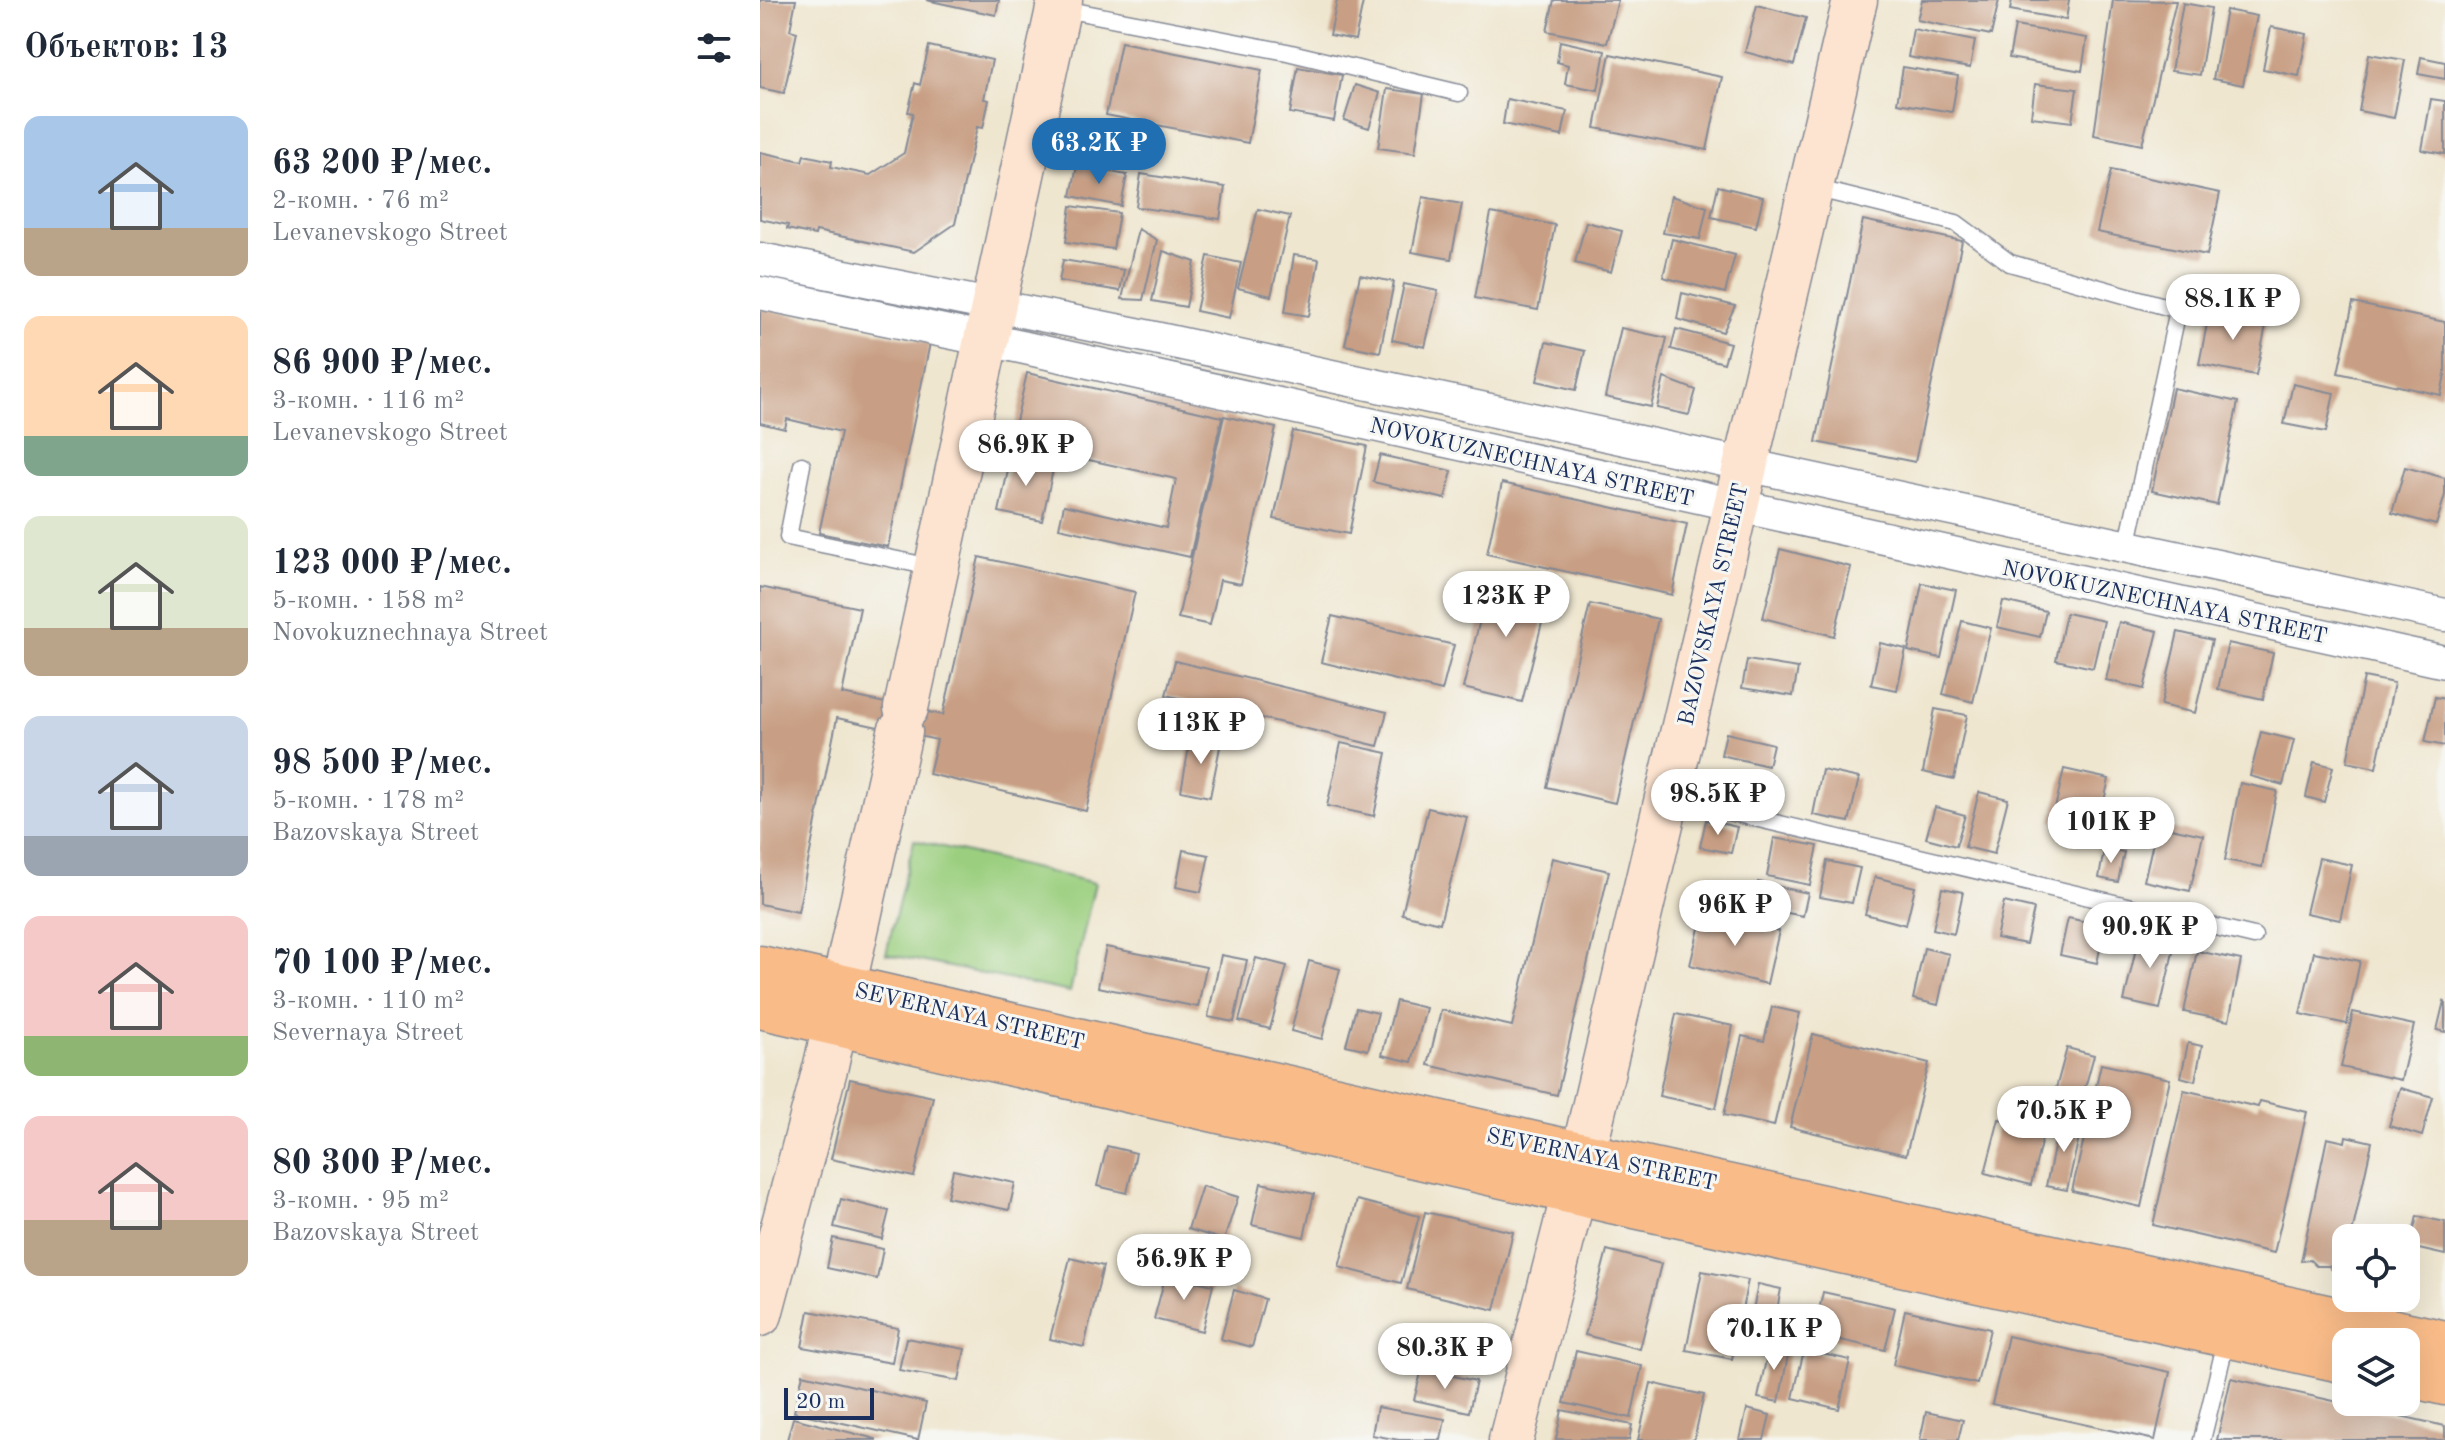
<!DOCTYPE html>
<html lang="ru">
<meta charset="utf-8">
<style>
body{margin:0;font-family:"Old Standard TT",serif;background:#f2f2f3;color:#1f2937;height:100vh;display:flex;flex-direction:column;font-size:30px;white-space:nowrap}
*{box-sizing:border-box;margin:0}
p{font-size:26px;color:#747a83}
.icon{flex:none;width:44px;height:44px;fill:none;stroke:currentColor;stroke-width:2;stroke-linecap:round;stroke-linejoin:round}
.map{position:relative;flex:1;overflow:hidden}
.side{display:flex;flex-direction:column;background:#fff;width:760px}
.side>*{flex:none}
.buttons{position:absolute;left:1572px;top:1224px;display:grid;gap:16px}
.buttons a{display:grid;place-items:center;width:88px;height:88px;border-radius:16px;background:#fff;box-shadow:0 8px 32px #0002;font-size:40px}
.scale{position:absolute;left:24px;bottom:20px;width:90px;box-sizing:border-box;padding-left:8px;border:4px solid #1b2f5e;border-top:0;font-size:22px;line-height:28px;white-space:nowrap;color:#1b2f5e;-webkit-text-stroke:6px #f6f6f2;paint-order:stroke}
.price{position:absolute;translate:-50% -68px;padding:0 18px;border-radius:28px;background:#fff;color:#222;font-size:26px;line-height:52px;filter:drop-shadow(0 2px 4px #0008)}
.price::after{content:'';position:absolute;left:50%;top:48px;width:24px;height:18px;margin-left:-12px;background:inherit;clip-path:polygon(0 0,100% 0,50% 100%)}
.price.active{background:#1f6fb2;color:#fff}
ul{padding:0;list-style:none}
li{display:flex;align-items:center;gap:24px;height:200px;padding:0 24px}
li span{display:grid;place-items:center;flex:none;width:224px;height:160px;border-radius:16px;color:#555}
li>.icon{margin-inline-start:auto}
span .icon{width:96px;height:96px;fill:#fffc;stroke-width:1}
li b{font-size:34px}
h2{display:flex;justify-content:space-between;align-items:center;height:96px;padding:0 24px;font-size:34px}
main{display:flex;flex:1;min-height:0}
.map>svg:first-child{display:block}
</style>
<main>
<section class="side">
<h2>Объектов: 13<svg class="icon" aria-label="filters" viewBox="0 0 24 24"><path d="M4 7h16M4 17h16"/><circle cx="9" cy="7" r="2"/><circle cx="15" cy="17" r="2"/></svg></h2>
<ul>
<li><span style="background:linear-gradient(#a9c7e8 70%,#b9a48a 0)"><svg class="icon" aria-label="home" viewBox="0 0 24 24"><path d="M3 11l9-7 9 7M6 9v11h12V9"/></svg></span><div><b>63 200 ₽/мес.</b><p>2-комн. · 76 m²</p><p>Levanevskogo Street</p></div></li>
<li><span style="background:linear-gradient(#ffd9b3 75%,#7fa58c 0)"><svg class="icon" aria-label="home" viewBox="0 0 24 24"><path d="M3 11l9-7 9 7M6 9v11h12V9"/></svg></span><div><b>86 900 ₽/мес.</b><p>3-комн. · 116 m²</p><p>Levanevskogo Street</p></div></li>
<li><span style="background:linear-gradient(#dfe7d0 70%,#b9a48a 0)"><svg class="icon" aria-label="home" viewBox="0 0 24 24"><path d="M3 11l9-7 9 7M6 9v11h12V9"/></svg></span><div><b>123 000 ₽/мес.</b><p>5-комн. · 158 m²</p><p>Novokuznechnaya Street</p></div></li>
<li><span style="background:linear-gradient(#c9d6e8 75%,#9aa5b1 0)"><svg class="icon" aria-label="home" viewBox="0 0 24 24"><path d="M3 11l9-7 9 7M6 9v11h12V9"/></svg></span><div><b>98 500 ₽/мес.</b><p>5-комн. · 178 m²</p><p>Bazovskaya Street</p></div></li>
<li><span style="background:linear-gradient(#f6c9c9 75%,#8fb573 0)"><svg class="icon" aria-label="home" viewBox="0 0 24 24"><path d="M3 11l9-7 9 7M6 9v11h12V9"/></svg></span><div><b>70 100 ₽/мес.</b><p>3-комн. · 110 m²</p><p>Severnaya Street</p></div></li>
<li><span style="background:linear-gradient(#f6c9c9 65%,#b9a48a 0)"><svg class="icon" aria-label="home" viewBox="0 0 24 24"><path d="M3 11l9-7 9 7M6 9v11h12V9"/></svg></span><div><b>80 300 ₽/мес.</b><p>3-комн. · 95 m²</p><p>Bazovskaya Street</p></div></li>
</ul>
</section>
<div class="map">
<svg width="1685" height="1440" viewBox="0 0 1685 1440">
<rect width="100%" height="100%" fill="#f6f6f2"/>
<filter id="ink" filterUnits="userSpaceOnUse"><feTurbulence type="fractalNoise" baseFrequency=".0125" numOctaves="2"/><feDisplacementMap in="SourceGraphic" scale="16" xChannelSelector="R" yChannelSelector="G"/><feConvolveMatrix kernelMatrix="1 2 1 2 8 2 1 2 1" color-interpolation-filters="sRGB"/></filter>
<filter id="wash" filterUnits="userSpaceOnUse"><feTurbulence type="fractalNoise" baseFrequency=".006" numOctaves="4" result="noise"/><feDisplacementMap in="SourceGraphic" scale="32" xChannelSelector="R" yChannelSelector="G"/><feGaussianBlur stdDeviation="1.8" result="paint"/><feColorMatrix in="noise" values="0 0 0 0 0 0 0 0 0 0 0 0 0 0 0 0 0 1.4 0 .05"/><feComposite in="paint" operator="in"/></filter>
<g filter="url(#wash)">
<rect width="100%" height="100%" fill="#efe6cf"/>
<path fill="#9bcf7f" stroke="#5b7f6e" stroke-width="2" d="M 154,840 L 335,883 L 310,992 L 126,954 Z"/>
<g id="blocks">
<path fill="#c89f84" d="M 0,0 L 36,0 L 30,30 L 37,32 L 24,93 L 0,88 Z
M 166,0 L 239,0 L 236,15 Z
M 577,0 L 603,2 L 595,40 L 570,35 Z
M 794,0 L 858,0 L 847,43 L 787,31 Z
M 1162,0 L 1239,0 L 1231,35 L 1157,20 Z
M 1252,0 L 1309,0 L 1306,20 L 1250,10 Z
M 1353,0 L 1416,1 L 1382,145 L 1334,135 Z
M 1423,3 L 1451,8 L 1440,75 L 1411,71 Z
M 997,5 L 1046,18 L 1034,65 L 985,52 Z
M 1466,10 L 1497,16 L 1483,85 L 1453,79 Z
M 1255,26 L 1327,38 L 1322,71 L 1249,58 Z
M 1511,27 L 1547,34 L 1539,76 L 1503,69 Z
M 1153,29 L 1215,41 L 1210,68 L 1148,57 Z
M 800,41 L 845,51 L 838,90 L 805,84 L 808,65 L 797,62 Z
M 361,42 L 502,70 L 488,143 L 346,115 Z
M 169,46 L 232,60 L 224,99 L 229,100 L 223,128 L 217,127 L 195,224 L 154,252 L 56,231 L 55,235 L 27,229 L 28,225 L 0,219 L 0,152 L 42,161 L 44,155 L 72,161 L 71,167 L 110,175 L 144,153 L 153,113 L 148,112 L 155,83 L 160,85 Z
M 850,54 L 962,77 L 947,150 L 835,128 Z
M 1609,54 L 1645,60 L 1634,118 L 1599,111 Z
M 1661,57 L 1685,62 L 1685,79 L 1658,74 Z
M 538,67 L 582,75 L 574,121 L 530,113 Z
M 1143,67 L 1198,76 L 1192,112 L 1137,103 Z
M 1275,84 L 1317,89 L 1312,122 L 1271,117 Z
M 595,85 L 620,93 L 609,128 L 584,120 Z
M 627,89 L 664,94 L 655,153 L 618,148 Z
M 747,99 L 807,111 L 802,136 L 743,124 Z
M 1671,99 L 1685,101 L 1685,154 L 1662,150 Z
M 317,166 L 367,175 L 361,206 L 311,196 Z
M 1351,170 L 1460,193 L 1447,255 L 1337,232 Z
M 381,174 L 465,187 L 460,219 L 376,207 Z
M 958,186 L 1003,197 L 996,227 L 951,217 Z
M 911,196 L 947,207 L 940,239 L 903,233 Z
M 663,197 L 702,204 L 691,259 L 652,252 Z
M 311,206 L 359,213 L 353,249 L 306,242 Z
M 498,209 L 530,216 L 511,296 L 478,288 Z
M 731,213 L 795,225 L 778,310 L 715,298 Z
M 1103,220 L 1202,241 L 1155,462 L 1056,442 Z
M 826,222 L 862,231 L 851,272 L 815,263 Z
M 378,229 L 397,240 L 383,300 L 362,299 Z
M 912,239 L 975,255 L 965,293 L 903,277 Z
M 403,251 L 435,262 L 426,307 L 392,301 Z
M 534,255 L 559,259 L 549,316 L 525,312 Z
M 448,256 L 481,263 L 469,318 L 436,311 Z
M 303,260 L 364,270 L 360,291 L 299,281 Z
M 600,275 L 634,282 L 620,352 L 585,345 Z
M 644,284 L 678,291 L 665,347 L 632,340 Z
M 922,293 L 975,306 L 963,332 L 917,319 Z
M 1593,303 L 1685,322 L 1685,374 L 1681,395 L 1578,373 Z
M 0,308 L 170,343 L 128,547 L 59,533 L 81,432 L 27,419 L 25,429 L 0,423 Z
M 1450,309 L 1507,320 L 1496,375 L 1439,364 Z
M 861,328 L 907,338 L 891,407 L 845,397 Z
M 916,329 L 970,343 L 964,363 L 911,349 Z
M 786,342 L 825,351 L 816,390 L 777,381 Z
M 267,373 L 462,417 L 430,557 L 299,528 L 304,505 L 406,528 L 416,479 L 251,443 Z
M 904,378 L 936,390 L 929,415 L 897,408 Z
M 1533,384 L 1574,393 L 1566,432 L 1524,424 Z
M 1413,388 L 1478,402 L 1457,505 L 1392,491 Z
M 464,416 L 516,428 L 481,584 L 460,580 L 450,625 L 418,618 Z
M 533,431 L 607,446 L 589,534 L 514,519 Z
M 620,455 L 692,471 L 685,499 L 613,482 Z
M 251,456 L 294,465 L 282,521 L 239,512 Z
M 1645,467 L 1685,478 L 1685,495 L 1676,525 L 1632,513 Z
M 742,483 L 927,524 L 912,595 L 727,554 Z
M 1020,549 L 1091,567 L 1074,636 L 1003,618 Z
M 219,557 L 375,592 L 326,811 L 169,774 L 177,740 L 77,718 L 38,912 L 0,904 L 0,587 L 100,608 L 82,694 L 183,715 Z
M 731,576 L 790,591 L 762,702 L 703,688 Z
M 1162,583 L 1196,590 L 1181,658 L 1148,651 Z
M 1243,601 L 1286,611 L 1280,637 L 1237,627 Z
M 830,604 L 898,619 L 855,803 L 787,787 Z
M 1306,613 L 1344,621 L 1333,668 L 1296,660 Z
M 572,616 L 694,645 L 682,691 L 561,662 Z
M 1202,621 L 1231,628 L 1213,702 L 1183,694 Z
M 1359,622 L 1398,631 L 1384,689 L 1346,680 Z
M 1418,632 L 1452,640 L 1435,713 L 1401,705 Z
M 1120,643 L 1146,649 L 1137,690 L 1111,685 Z
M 1468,643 L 1513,653 L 1503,699 L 1458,689 Z
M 987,660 L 1038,668 L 1033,696 L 982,688 Z
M 415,661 L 627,712 L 618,746 L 406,695 Z
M 1604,677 L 1634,683 L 1616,768 L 1587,762 Z
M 1675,697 L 1685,699 L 1685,746 L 1665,742 Z
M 1175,709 L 1207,715 L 1194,779 L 1163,772 Z
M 1501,732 L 1534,740 L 1523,785 L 1490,776 Z
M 966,733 L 1013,744 L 1008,766 L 961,755 Z
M 431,736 L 461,742 L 450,797 L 421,791 Z
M 581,743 L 627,753 L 614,816 L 567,806 Z
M 1554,762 L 1573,767 L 1564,802 L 1546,797 Z
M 1304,769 L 1349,779 L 1337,832 L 1292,821 Z
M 1062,770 L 1099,778 L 1089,822 L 1053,815 Z
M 1480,783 L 1517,791 L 1502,867 L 1465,860 Z
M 1219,792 L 1248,799 L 1234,854 L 1205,847 Z
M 1175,807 L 1205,815 L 1196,846 L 1166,838 Z
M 668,808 L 707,817 L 680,923 L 642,914 Z
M 946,820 L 977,827 L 971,853 L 940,847 Z
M 1397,825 L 1443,835 L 1430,891 L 1384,881 Z
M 1014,838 L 1058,846 L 1050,885 L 1007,876 Z
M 1344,849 L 1364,852 L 1358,882 L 1339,878 Z
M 423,850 L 449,855 L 441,892 L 416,887 Z
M 792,858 L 849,871 L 797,1095 L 668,1065 L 681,1010 L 752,1026 Z
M 1559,858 L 1592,865 L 1580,920 L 1546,913 Z
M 1067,861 L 1100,868 L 1092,903 L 1060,897 Z
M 1115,877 L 1155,887 L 1146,925 L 1105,914 Z
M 998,882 L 1048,893 L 1043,916 L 993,906 Z
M 1182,888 L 1203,892 L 1194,934 L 1173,929 Z
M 1244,902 L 1274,909 L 1266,944 L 1236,938 Z
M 943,912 L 1019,931 L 1007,984 L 930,965 Z
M 1308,918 L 1345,926 L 1337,963 L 1300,955 Z
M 1380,931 L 1416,939 L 1400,1009 L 1364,1001 Z
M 346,947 L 446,967 L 438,1007 L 338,987 Z
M 1164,948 L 1189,954 L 1178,1005 L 1153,999 Z
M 1437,951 L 1481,960 L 1469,1021 L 1424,1012 Z
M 1554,952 L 1600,961 L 1587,1024 L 1540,1014 Z
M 461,955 L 487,960 L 474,1022 L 448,1017 Z
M 496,958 L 527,966 L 510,1029 L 479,1021 Z
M 549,961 L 580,969 L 562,1039 L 531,1031 Z
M 636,1001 L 666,1008 L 652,1062 L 622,1055 Z
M 1684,1001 L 1685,1002 L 1685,1032 L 1677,1030 Z
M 1012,1007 L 1040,1013 L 1014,1126 L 964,1115 L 982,1036 L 1004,1041 Z
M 596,1008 L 618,1013 L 608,1050 L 586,1045 Z
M 1593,1012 L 1654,1025 L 1641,1080 L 1581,1067 Z
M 916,1014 L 973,1026 L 956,1108 L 899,1096 Z
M 1053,1034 L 1169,1063 L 1146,1155 L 1030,1127 Z
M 1428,1043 L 1442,1046 L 1435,1081 L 1421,1077 Z
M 1307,1048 L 1334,1055 L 1322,1099 L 1295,1092 Z
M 1341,1064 L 1410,1079 L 1381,1207 L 1312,1191 Z
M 90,1079 L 173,1097 L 154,1177 L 71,1159 Z
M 1640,1088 L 1673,1097 L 1662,1136 L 1629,1126 Z
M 1424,1090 L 1498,1107 L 1500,1101 L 1547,1112 L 1514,1253 L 1393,1225 Z
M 1239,1119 L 1284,1130 L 1271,1185 L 1225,1173 Z
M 1300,1119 L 1322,1124 L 1307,1190 L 1286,1186 Z
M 1586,1136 L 1612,1142 L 1591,1238 L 1586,1238 L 1585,1268 L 1571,1269 L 1569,1266 L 1556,1266 L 1550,1260 L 1541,1261 L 1567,1138 L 1585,1142 Z
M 347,1146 L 376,1153 L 367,1193 L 337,1186 Z
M 193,1170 L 255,1183 L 249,1210 L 187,1197 Z
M 501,1183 L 554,1194 L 544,1237 L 492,1225 Z
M 442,1186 L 478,1197 L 464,1240 L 428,1229 Z
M 81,1199 L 129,1211 L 122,1239 L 74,1227 Z
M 597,1200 L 659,1216 L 641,1283 L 579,1267 Z
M 665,1212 L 753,1232 L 735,1310 L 647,1289 Z
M 1657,1216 L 1685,1222 L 1685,1255 L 1650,1247 Z
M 73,1238 L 123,1249 L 117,1279 L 67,1268 Z
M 847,1250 L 901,1264 L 880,1349 L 825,1335 Z
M 310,1258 L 343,1266 L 324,1347 L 290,1339 Z
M 942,1271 L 988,1280 L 972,1359 L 926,1350 Z
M 406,1274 L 453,1285 L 442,1331 L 394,1319 Z
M 998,1284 L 1021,1289 L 1013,1331 L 990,1326 Z
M 474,1290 L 505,1299 L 492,1347 L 461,1339 Z
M 1063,1292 L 1135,1308 L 1125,1350 L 1054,1334 Z
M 1145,1310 L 1230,1329 L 1217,1384 L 1133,1365 Z
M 49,1311 L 138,1328 L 132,1363 L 42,1347 Z
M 1248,1336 L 1410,1372 L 1395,1440 L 1232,1404 Z
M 146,1338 L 205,1349 L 199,1381 L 139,1370 Z
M 1010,1341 L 1030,1345 L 1019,1402 L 998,1398 Z
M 1044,1350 L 1090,1360 L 1079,1409 L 1033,1398 Z
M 816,1351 L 882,1366 L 871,1418 L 804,1403 Z
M 662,1369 L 716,1381 L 709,1412 L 654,1400 Z
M 43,1374 L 166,1403 L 158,1440 L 34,1412 Z
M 1471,1378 L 1685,1426 L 1685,1440 L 1457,1440 Z
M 891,1383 L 944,1395 L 934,1440 L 878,1440 Z
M 617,1407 L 685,1419 L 681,1440 L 639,1440 L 612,1435 Z
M 987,1409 L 1010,1415 L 1004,1440 L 980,1440 Z
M 802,1410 L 872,1425 L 869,1440 L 796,1439 Z
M 1166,1412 L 1203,1420 L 1198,1440 L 1160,1440 Z
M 33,1418 L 116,1439 L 116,1440 L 27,1440 Z"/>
</g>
</g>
<g filter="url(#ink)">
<use href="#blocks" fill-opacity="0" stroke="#858a96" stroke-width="2"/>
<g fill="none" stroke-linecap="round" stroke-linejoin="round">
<defs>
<path id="lane" d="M 299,8 L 527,52 L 699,93
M 1054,188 L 1196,223 L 1250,263 L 1429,313
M 42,465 L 28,537 L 176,568
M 1367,547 L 1418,310
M 910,798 L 1494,936
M 1442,1440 L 1467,1337"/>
<path id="street" d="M 0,259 L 376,334 L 1685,615
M 0,293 L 261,347 L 1685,662"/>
<path id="secondary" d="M 146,708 L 300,0
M 0,1314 L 66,1065 L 140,732
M 751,1440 L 814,1193 L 1095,0"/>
<path id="primary" d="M 0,968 L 783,1146 L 1685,1343
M 0,1006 L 852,1201 L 1586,1361
M 1646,1374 L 1685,1383"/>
</defs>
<use href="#lane" stroke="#858a96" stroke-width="19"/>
<use href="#street" stroke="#858a96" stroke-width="35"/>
<use href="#secondary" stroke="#858a96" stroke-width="47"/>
<use href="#primary" stroke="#858a96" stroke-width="47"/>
<use href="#lane" stroke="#fff" stroke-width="16"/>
<use href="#street" stroke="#fff" stroke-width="32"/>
<use href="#secondary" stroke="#fde4d0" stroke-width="44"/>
<use href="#primary" stroke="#f9bc89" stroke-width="44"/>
</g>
</g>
<g text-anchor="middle" stroke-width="6" stroke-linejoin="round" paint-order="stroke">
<g font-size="22" fill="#1b2f5e" stroke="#f6f6f2">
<text transform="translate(772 461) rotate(13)" y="8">NOVOKUZNECHNAYA STREET</text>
<text transform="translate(1405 601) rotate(12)" y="8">NOVOKUZNECHNAYA STREET</text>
<text transform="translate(952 604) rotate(-77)" y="8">BAZOVSKAYA STREET</text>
<text transform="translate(210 1015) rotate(13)" y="8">SEVERNAYA STREET</text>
<text transform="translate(842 1158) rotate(12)" y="8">SEVERNAYA STREET</text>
</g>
</g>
</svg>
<div class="buttons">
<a><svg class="icon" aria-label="locate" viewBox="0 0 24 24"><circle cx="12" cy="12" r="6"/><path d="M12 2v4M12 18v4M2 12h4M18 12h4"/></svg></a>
<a><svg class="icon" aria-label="layers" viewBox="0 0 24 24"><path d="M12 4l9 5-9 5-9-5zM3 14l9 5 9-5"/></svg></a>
</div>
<div class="scale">20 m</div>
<b class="price active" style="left:339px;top:186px">63.2K ₽</b>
<b class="price" style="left:1473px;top:342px">88.1K ₽</b>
<b class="price" style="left:266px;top:488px">86.9K ₽</b>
<b class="price" style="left:746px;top:639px">123K ₽</b>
<b class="price" style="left:441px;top:766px">113K ₽</b>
<b class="price" style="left:958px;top:837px">98.5K ₽</b>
<b class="price" style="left:1351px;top:865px">101K ₽</b>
<b class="price" style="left:975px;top:948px">96K ₽</b>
<b class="price" style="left:1390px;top:970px">90.9K ₽</b>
<b class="price" style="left:1304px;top:1154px">70.5K ₽</b>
<b class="price" style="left:424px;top:1302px">56.9K ₽</b>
<b class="price" style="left:1014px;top:1372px">70.1K ₽</b>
<b class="price" style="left:685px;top:1391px">80.3K ₽</b>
</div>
</main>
